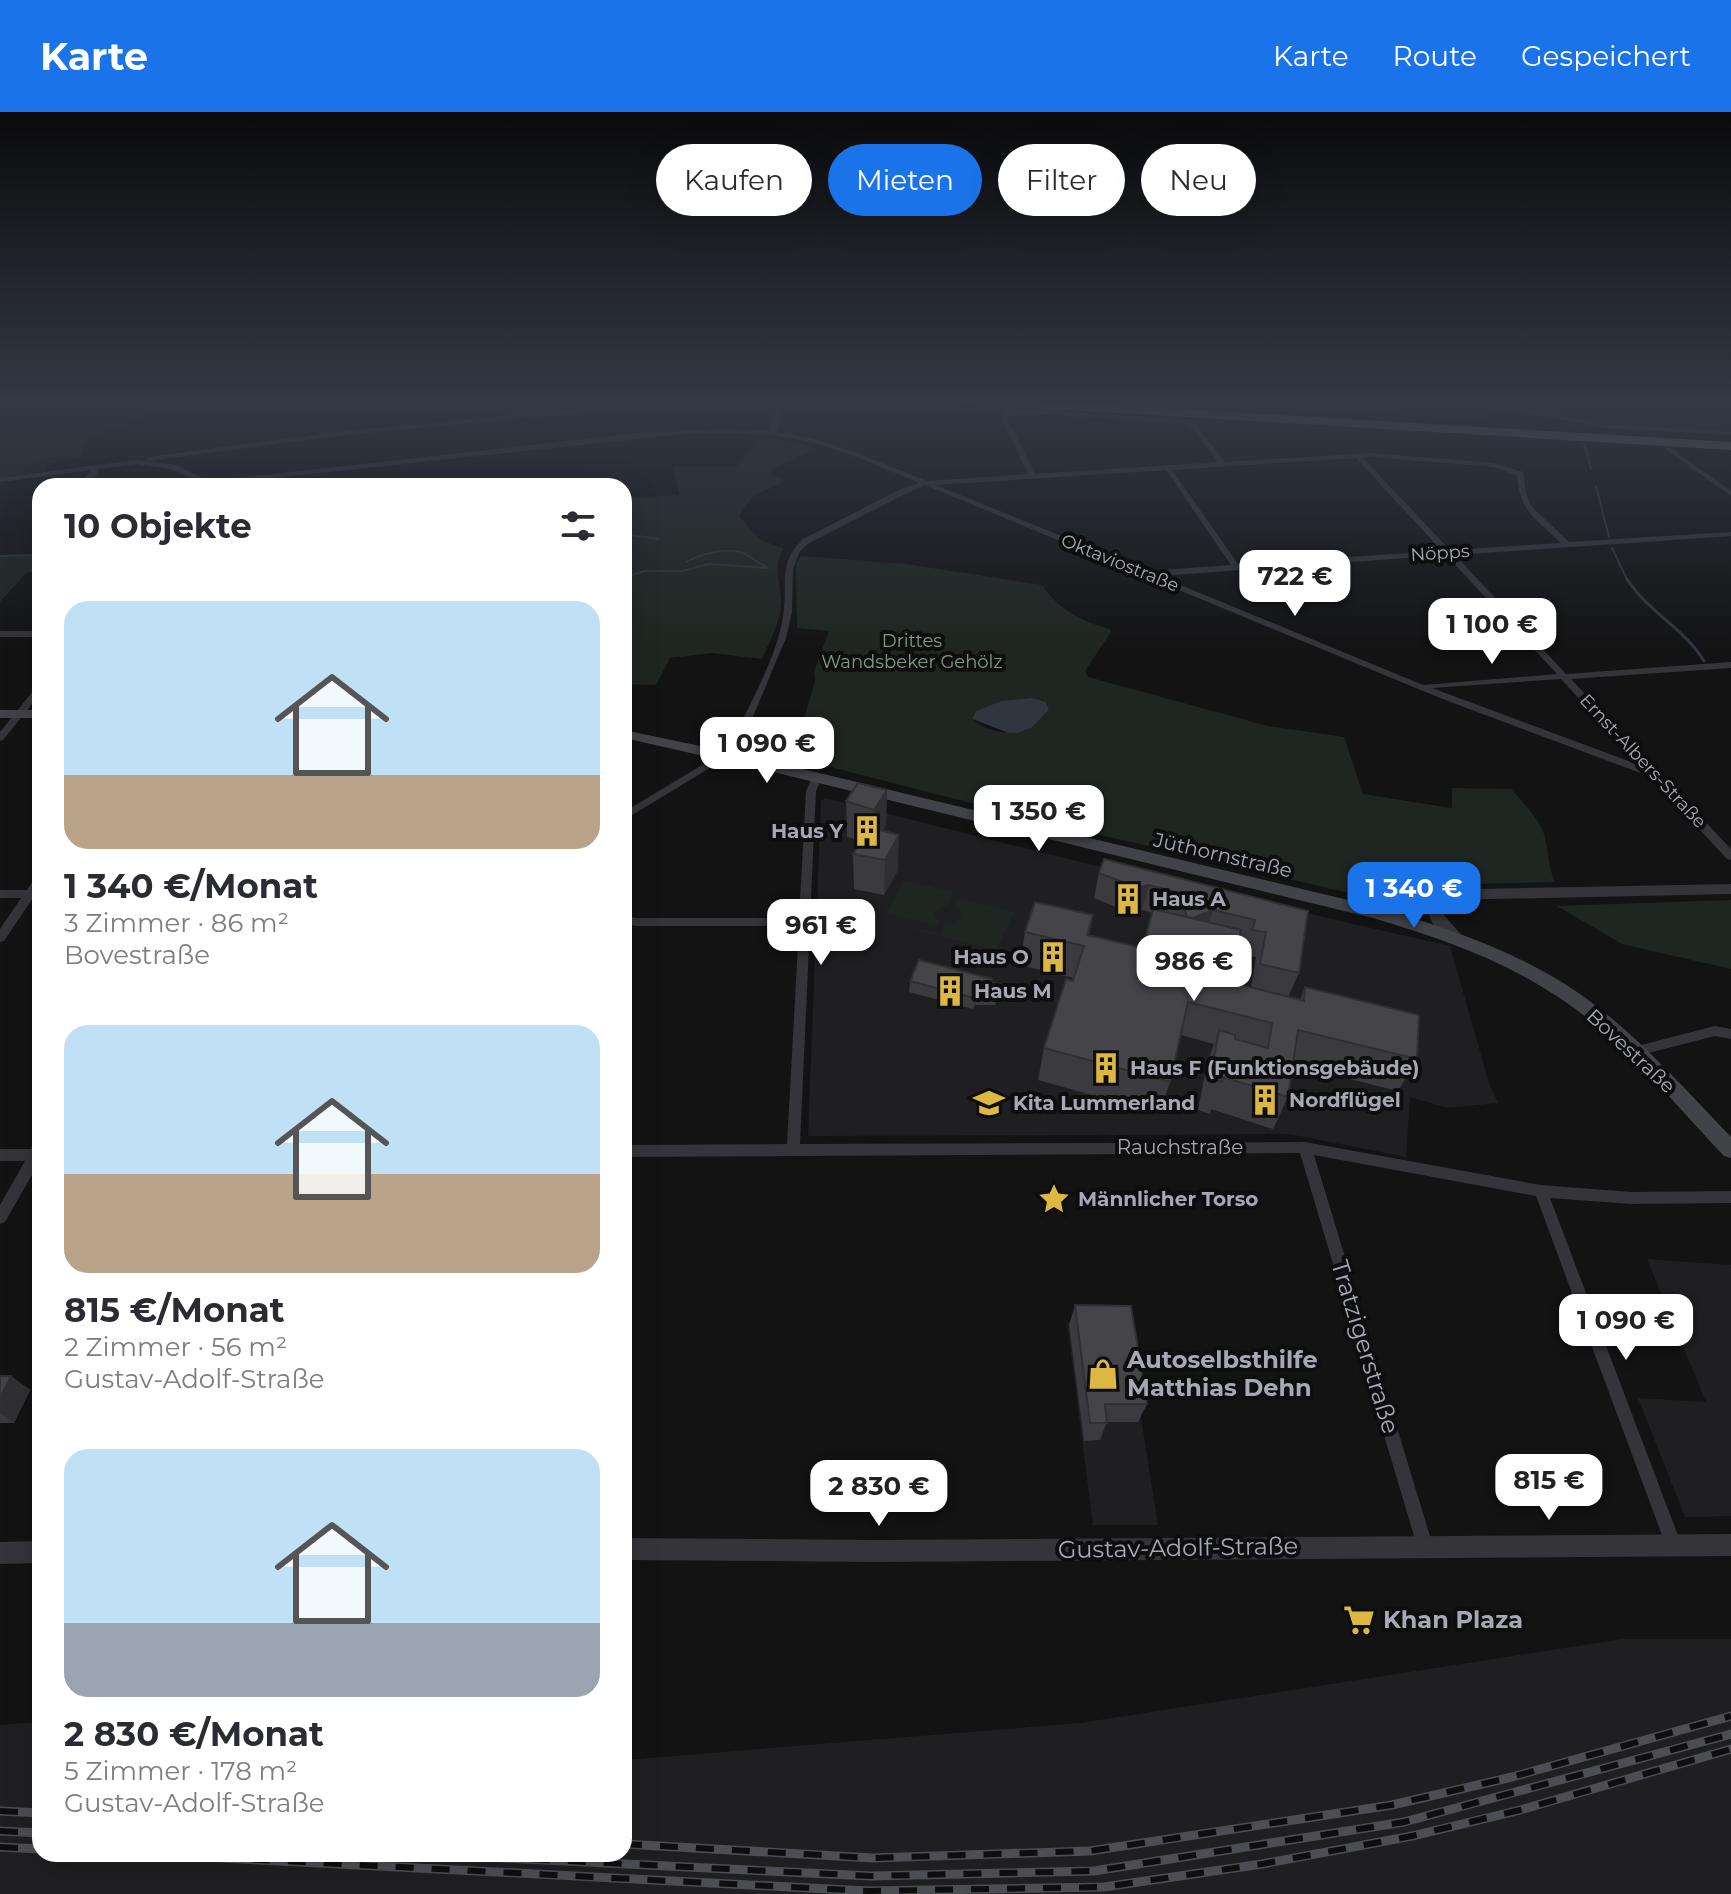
<!DOCTYPE html>
<html lang="de">
<meta charset="utf-8">
<style>
body{margin:0;font-family:Montserrat,sans-serif;background:#f7f7f7;color:#2b2b33;height:100vh;display:flex;flex-direction:column;font-size:30px;white-space:nowrap}
*{box-sizing:border-box;margin:0}
p{font-size:26px;color:#7c7c81}
.icon{flex:none;width:44px;height:44px;fill:none;stroke:currentColor;stroke-width:2;stroke-linecap:round;stroke-linejoin:round}
.map{position:relative;flex:1;overflow:hidden}
.details{position:absolute;left:32px;top:366px;width:600px;height:1384px;display:flex;flex-direction:column;background:#fff;border-radius:24px;box-shadow:0 8px 32px #0002}
.details>*{flex:none}
.top-card{position:absolute;left:656px;top:32px;width:760px;height:72px;display:flex;gap:16px}
.price{position:absolute;translate:-50% -68px;padding:0 18px;border-radius:16px;background:#fff;color:#222;font-size:26px;line-height:52px;filter:drop-shadow(0 2px 4px #0008)}
.price::after{content:'';position:absolute;left:50%;top:48px;width:24px;height:18px;margin-left:-12px;background:inherit;clip-path:polygon(0 0,100% 0,50% 100%)}
.price.active{background:#1a73e8;color:#fff}
ul{padding:0;list-style:none}
li{display:grid;align-content:center;gap:16px;height:424px;padding:0 32px}
li span{display:grid;place-items:center;height:248px;border-radius:24px;color:#555}
li>.icon{margin-inline-start:auto}
span .icon{width:144px;height:144px;fill:#fffc;stroke-width:1}
li b{font-size:34px}
h2{display:flex;justify-content:space-between;align-items:center;height:96px;padding:0 32px;font-size:34px}
.pill{padding:0 28px;border-radius:36px;background:#fff;box-shadow:0 8px 32px #0002;font-size:28px;line-height:72px}
.pill.active{background:#1a73e8;color:#fff}
header{display:flex;align-items:center;gap:48px;box-sizing:border-box;height:112px;padding:0 40px;background:#1a73e8;color:#fff}
header strong{font-size:38px}
nav{display:flex;gap:44px;margin-inline-start:auto;font-size:28px}
.map>svg:first-child{display:block}
</style>
<header>
<strong>Karte</strong>
<nav><a>Karte</a><a>Route</a><a>Gespeichert</a></nav>
</header>
<div class="map">
<svg width="1731" height="1782" viewBox="0 0 1731 1782">
<rect width="100%" height="100%" fill="#131314"/>
<path fill="#1f1f21" d="M 0,287 L 132,287 L 162,298 L 86,327 L 79,347 L 48,351 L 45,359 L 0,366 Z
M 825,686 L 1208,782 L 1219,781 L 1450,834 L 1489,971 L 1498,991 L 1448,996 L 1410,985 L 1406,1045 L 1289,1022 L 808,1024 L 821,689 Z
M 1647,1147 L 1731,1153 L 1731,1404 L 1685,1405 L 1638,1286 L 1706,1290 Z
M 1126,1210 L 1158,1413 L 1093,1413 L 1067,1211 Z
M 1622,1527 L 1731,1527 L 1731,1782 L 0,1782 L 0,1613 L 40,1610 L 40,1742 L 624,1742 L 624,1648 L 1080,1611 Z"/>
<path fill="#1f2621" fill-rule="evenodd" d="M 520,287 L 715,287 L 639,291 L 501,304 Z
M 1314,287 L 1454,287 L 1483,292 L 1493,310 L 1325,299 Z
M 1477,287 L 1731,287 L 1731,319 L 1607,313 Z
M 764,325 L 817,336 L 772,357 L 770,362 L 785,369 L 753,384 L 739,404 L 759,427 L 784,437 C 771,456 782,472 781,493 C 780,512 769,530 762,547 L 712,541 L 670,546 L 656,573 L 624,572 L 624,386 L 680,383 L 672,355 L 736,355 Z
M 40,442 L 40,459 L 26,461 L 0,490 L 0,445 Z
M 801,444 L 906,452 L 1042,473 C 1058,497 1082,510 1110,517 L 1111,520 L 1085,559 L 1088,565 L 1268,614 L 1344,625 L 1363,682 L 1452,696 L 1452,676 L 1511,677 C 1523,691 1540,707 1545,725 C 1549,741 1548,755 1555,770 L 1393,774 L 1358,783 L 1041,709 L 792,645 L 815,570 L 814,560 L 829,519 L 797,516 L 796,452 ZM 1032,586 L 1046,590 L 1049,598 C 1028,622 1000,629 972,607 L 976,599 L 1001,589 Z
M 903,768 L 953,780 L 947,793 L 934,800 L 939,810 L 937,814 L 887,801 Z
M 958,786 L 1014,800 L 996,838 L 892,812 L 942,822 L 945,813 L 956,811 L 961,806 L 961,800 L 954,794 Z
M 1731,788 L 1731,857 L 1622,832 L 1557,794 Z"/>
<path fill="#30363d" d="M 1032,586 L 1046,590 L 1049,598 L 1031,616 L 1017,621 L 1009,621 L 972,607 L 976,599 L 1001,589 Z"/>
<g fill="none" stroke-linecap="round" stroke-linejoin="round">
<path stroke="#30363d" stroke-width="2" d="M 1474,287 L 1543,301
M 1568,311 L 1570,314
M 1584,332 L 1591,357
M 1596,374 L 1609,425
M 624,422 L 658,427
M 1612,436 L 1628,469
M 0,444 L 40,443
M 624,466 L 644,459 L 683,459 L 708,452 L 768,456 C 759,452 753,446 745,442 C 727,434 702,442 686,450"/>
<path stroke="#30363d" stroke-width="3" d="M 1627,467 C 1648,500 1685,517 1704,549"/>
<path fill="#343439" fill-rule="evenodd" d="M 714,287 L 784,287 L 777,320 L 812,326 L 855,340 L 927,369 L 1028,362 L 1001,306 L 1004,300 L 1006,299 L 1021,297 L 1184,307 L 1196,313 L 1225,350 L 1371,341 L 1494,351 L 1523,360 L 1526,381 L 1531,394 L 1569,430 L 1731,420 L 1731,424 L 1455,443 L 1566,562 L 1731,550 L 1731,556 L 1571,567 L 1731,737 L 1731,748 L 1727,747 L 1651,665 L 1440,586 L 925,373 L 909,380 L 809,431 L 800,439 L 793,457 L 792,500 L 786,526 L 743,628 L 728,645 L 624,708 L 624,700 L 722,641 L 734,627 C 751,587 780,541 784,497 C 787,467 779,451 803,427 L 903,376 L 919,371 C 884,356 850,341 814,331 C 771,320 726,321 683,322 L 208,373 L 170,357 L 136,352 L 98,357 L 97,363 L 88,374 L 80,374 L 91,358 L 0,370 L 0,366 L 136,348 L 175,353 L 209,369 L 639,321 L 727,317 L 770,319 L 777,292 L 728,290 L 617,297 L 335,324 L 149,349 L 145,347 L 149,345 L 335,320 L 617,293 ZM 1021,301 L 1183,311 L 1192,315 L 1218,350 L 1035,362 L 1007,306 L 1009,303 ZM 1371,345 L 1493,355 L 1517,363 C 1520,400 1536,407 1561,431 L 1450,438 L 1363,346 ZM 1356,346 L 1442,439 L 1238,452 L 1172,358 ZM 1166,358 L 1231,453 L 1162,458 L 1152,461 L 936,373 ZM 1446,443 L 1557,562 L 1423,573 L 1159,464 ZM 1561,567 L 1642,654 L 1432,576 Z
M 1457,287 L 1470,287 L 1605,312 L 1731,319 L 1731,323 L 1605,316 Z
M 1669,335 L 1731,379 L 1731,384 L 1667,338 L 1666,337 Z
M 0,519 L 40,519 L 40,525 L 0,525 Z
M 40,573 L 40,582 L 3,628 L 0,629 L 0,620 L 37,574 Z
M 817,662 L 822,665 L 816,679 L 810,807 L 813,810 L 810,813 L 800,1032 L 1305,1030 L 1541,1073 L 1631,1080 L 1731,1079 L 1731,1091 L 1631,1092 L 1550,1086 L 1682,1434 L 1680,1440 L 1674,1442 L 1668,1440 L 1666,1434 L 1536,1084 L 1314,1043 L 1433,1434 L 1431,1440 L 1425,1442 L 1419,1440 L 1417,1434 L 1300,1041 L 624,1045 L 624,1033 L 787,1032 L 799,814 L 636,814 L 624,812 L 624,804 L 636,806 L 799,806 L 806,679 L 812,665 Z
M 40,763 L 40,775 L 37,785 L 33,786 L 4,829 L 0,830 L 0,817 L 21,786 L 0,786 L 0,778 L 27,778 L 36,764 Z
M 1715,914 L 1731,917 L 1731,927 L 1715,924 L 1637,944 L 1633,942 L 1631,939 L 1633,936 L 1637,934 Z
M 40,1028 L 40,1049 L 5,1110 L 0,1112 L 0,1093 L 25,1049 L 0,1049 L 0,1037 L 31,1037 L 35,1030 Z"/>
<path fill="#343439" fill-rule="evenodd" d="M 1731,772 L 1731,782 L 1449,788 L 1443,793 L 1443,802 L 1465,827 L 1457,832 C 1442,827 1430,813 1428,797 L 1385,809 L 1378,804 L 1393,786 L 1429,778 Z
M 1731,1422 L 1731,1444 L 877,1450 L 624,1448 L 624,1426 L 877,1428 Z
M 40,1429 L 40,1451 L 0,1452 L 0,1430 Z"/>
<path fill="#424348" fill-rule="evenodd" d="M 0,598 L 40,598 L 40,606 L 0,606 Z
M 624,618 L 757,646 L 1373,794 C 1445,815 1518,839 1580,882 C 1637,922 1683,975 1731,1025 L 1731,1046 L 1724,1044 C 1674,991 1627,933 1567,891 C 1509,850 1441,826 1373,806 L 757,656 L 624,626 Z"/>
<path fill="#616269" fill-rule="evenodd" d="M 948,287 L 1012,287 L 1731,330 L 1731,338 L 954,291 Z"/>
<defs>
<path id="rail" d="M 0,1699 L 40,1701
M 0,1719 L 40,1721
M 624,1732 L 873,1746 L 1090,1739 L 1392,1693 L 1512,1665 L 1731,1604
M 0,1735 L 40,1737
M 144,1742 L 868,1779 L 1104,1775 L 1262,1752 L 1412,1724 L 1520,1698 L 1731,1637
M 424,1742 L 871,1764 L 1094,1759 L 1404,1710 L 1731,1622"/>
</defs>
<use href="#rail" stroke="#4d4e53" stroke-width="9"/>
<use href="#rail" stroke="#0e0e0f" stroke-width="6" stroke-dasharray="18" stroke-linecap="butt"/>
</g>
<path fill="#3b3b3f" fill-rule="evenodd" d="M 887,678 L 886,713 L 883,718 L 898,758 L 884,783 L 854,777 L 853,742 L 861,729 L 847,725 L 846,689 Z
M 1099,761 L 1308,799 L 1299,861 L 1288,885 L 1300,888 L 1305,875 L 1417,947 L 1398,979 L 1293,953 L 1288,985 L 1273,1017 L 1211,997 L 1210,1002 L 1198,998 L 1207,951 L 1214,932 L 1181,923 L 1170,970 L 1159,1002 L 1038,968 L 1044,936 L 1074,866 L 1020,853 L 1025,820 L 1093,803 L 1089,823 L 1143,836 L 1152,801 L 1142,798 L 1134,800 L 1132,796 L 1116,795 L 1094,786 ZM 1238,832 L 1245,834 L 1243,843 L 1256,845 L 1251,875 L 1231,870 Z
M 992,867 L 991,870 L 1000,872 L 999,884 L 995,893 L 975,893 L 973,897 L 909,880 L 910,869 Z
M 1075,1193 L 1147,1292 L 1138,1310 L 1107,1310 L 1100,1328 L 1084,1329 L 1069,1213 Z
M 0,1264 L 11,1264 L 30,1278 L 14,1311 L 0,1311 Z"/>
<path fill="#303033" d="M 887,678 L 886,713 L 873,733 L 874,698 Z
M 899,723 L 898,758 L 884,783 L 885,748 Z
M 1149,773 L 1142,798 L 1134,800 L 1140,775 Z
M 1213,798 L 1205,823 L 1188,809 Z
M 1000,872 L 999,884 L 995,893 L 997,882 Z
M 11,1264 L 30,1278 L 14,1311 L 0,1301 L 0,1286 Z"/>
<path fill="#454549" stroke="#303033" stroke-width="2" d="M 858,671 L 887,678 L 874,698 L 846,689 Z
M 876,717 L 899,723 L 885,748 L 853,742 L 867,719 L 873,721 Z
M 1104,747 L 1308,799 L 1299,861 L 1260,852 L 1266,820 L 1252,818 L 1255,808 L 1213,798 L 1193,806 L 1187,805 L 1180,781 L 1149,773 L 1140,775 L 1138,770 L 1122,770 L 1099,761 Z
M 1035,790 L 1093,803 L 1087,823 L 1143,836 L 1153,797 L 1241,818 L 1231,870 L 1304,889 L 1305,875 L 1419,903 L 1417,947 L 1298,918 L 1288,985 L 1223,965 L 1222,970 L 1210,966 L 1219,918 L 1235,923 L 1235,927 L 1268,936 L 1272,911 L 1188,890 L 1170,970 L 1044,936 L 1066,867 L 1073,869 L 1084,834 L 1025,820 Z
M 919,848 L 992,867 L 991,870 L 1000,872 L 997,882 L 976,881 L 974,886 L 910,869 Z
M 1075,1193 L 1131,1194 L 1147,1292 L 1105,1292 L 1107,1311 L 1090,1311 Z
M 0,1264 L 11,1264 L 0,1286 Z"/>
<linearGradient id="sky" x2="0" y2="1"><stop stop-color="#0a0a0b"/><stop offset="0.54" stop-color="#333945"/><stop offset="1" stop-color="#333945" stop-opacity="0"/></linearGradient>
<rect width="1731" height="536" fill="url(#sky)"/>
<defs>
<symbol id="building-bare" viewBox="-9 -9 18 18"><path d="M-4-6H4V6H1V3H-1V6H-4ZM-2.5-4.3h1.7v1.8h-1.7ZM.8-4.3h1.7v1.8H.8ZM-2.5-1h1.7V.8h-1.7ZM.8-1h1.7V.8H.8Z" fill="#dcb843" stroke="#0e0e0f" stroke-width="2.5" paint-order="stroke"/></symbol>
<symbol id="school-bare" viewBox="-9 -9 18 18"><path d="M0-5L7-2L0 1L-7-2ZM-4 1L0 2.5L4 1V4Q0 6-4 4Z" fill="#dcb843" stroke="#0e0e0f" stroke-width="2.5" paint-order="stroke"/></symbol>
<symbol id="sight-bare" viewBox="-9 -9 18 18"><path d="M0-6L1.8-2.2L6-1.7L2.9 1.2L3.7 5.4L0 3.3L-3.7 5.4L-2.9 1.2L-6-1.7L-1.8-2.2Z" fill="#dcb843" stroke="#0e0e0f" stroke-width="2.5" paint-order="stroke"/></symbol>
<symbol id="shop-bare" viewBox="-9 -9 18 18"><path d="M-5-2.5h2.3a2.7 3.5 0 0 1 5.4 0H5L5.5 6h-11ZM-1.5-2.5h3a1.5 2.3 0 0 0-3 0Z" fill="#dcb843" stroke="#0e0e0f" stroke-width="2.5" paint-order="stroke"/></symbol>
<symbol id="supermarket-bare" viewBox="-9 -9 18 18"><path d="M-6-5.5h2.5l.6 2H6L4.5 2H-2.5L-4.4-4H-6ZM-1.5 3.2a1.3 1.3 0 1 0 .1 0ZM3 3.2a1.3 1.3 0 1 0 .1 0Z" fill="#dcb843" stroke="#0e0e0f" stroke-width="2.5" paint-order="stroke"/></symbol>
</defs>
<g fill-rule="evenodd">
<use href="#building-bare" x="845" y="697" width="44" height="44"/>
<use href="#building-bare" x="1106" y="765" width="44" height="44"/>
<use href="#building-bare" x="1031" y="823" width="44" height="44"/>
<use href="#building-bare" x="928" y="857" width="44" height="44"/>
<use href="#building-bare" x="1084" y="934" width="44" height="44"/>
<use href="#building-bare" x="1243" y="966" width="44" height="44"/>
<use href="#school-bare" x="967" y="969" width="44" height="44"/>
<use href="#sight-bare" x="1032" y="1065" width="44" height="44"/>
<use href="#shop-bare" x="1081" y="1240" width="44" height="44"/>
<use href="#supermarket-bare" x="1337" y="1486" width="44" height="44"/>
</g>
<g text-anchor="middle" stroke-width="8" stroke-linejoin="round" paint-order="stroke">
<g font-size="18" fill="#a6a9b3" stroke="#0e0e0f">
<text transform="translate(1440 441) rotate(-4)" y="6">Nöpps</text>
<text transform="translate(1120 451) rotate(22)" y="6">Oktaviostraße</text>
<text transform="translate(1643 649) rotate(47)" y="6">Ernst-Albers-Straße</text>
</g>
<g font-size="18" fill="#7f9c84" stroke="#0e0e0f">
<text x="912" y="535">Drittes<tspan x="912" dy="21">Wandsbeker Gehölz</tspan></text>
</g>
<g font-size="20" font-weight="bold" fill="#a6a9b3" stroke="#0e0e0f" text-anchor="start">
<text x="843" y="726" text-anchor="end">Haus Y</text>
<text x="1152" y="794">Haus A</text>
<text x="1029" y="852" text-anchor="end">Haus O</text>
<text x="974" y="886">Haus M</text>
<text x="1130" y="963">Haus F (Funktionsgebäude)</text>
<text x="1289" y="995">Nordflügel</text>
<text x="1013" y="998">Kita Lummerland</text>
<text x="1078" y="1094">Männlicher Torso</text>
</g>
<g font-size="20" fill="#a6a9b3" stroke="#0e0e0f">
<text transform="translate(1223 743) rotate(13)" y="7">Jüthornstraße</text>
<text transform="translate(1631 939) rotate(43)" y="7">Bovestraße</text>
<text x="1180" y="1042">Rauchstraße</text>
</g>
<g font-size="24" fill="#a6a9b3" stroke="#0e0e0f">
<text transform="translate(1365 1235) rotate(73)" y="8">Tratzigerstraße</text>
<text transform="translate(1178 1436) rotate(-1)" y="8">Gustav-Adolf-Straße</text>
</g>
<g font-size="24" font-weight="bold" fill="#a6a9b3" stroke="#0e0e0f" text-anchor="start">
<text x="1127" y="1256">Autoselbsthilfe<tspan x="1127" dy="28">Matthias Dehn</tspan></text>
<text x="1383" y="1516">Khan Plaza</text>
</g>
</g>
</svg>
<b class="price" style="left:1295px;top:506px">722 €</b>
<b class="price" style="left:1492px;top:554px">1 100 €</b>
<b class="price" style="left:767px;top:673px">1 090 €</b>
<b class="price" style="left:1039px;top:741px">1 350 €</b>
<b class="price active" style="left:1414px;top:818px">1 340 €</b>
<b class="price" style="left:821px;top:855px">961 €</b>
<b class="price" style="left:1194px;top:891px">986 €</b>
<b class="price" style="left:1626px;top:1250px">1 090 €</b>
<b class="price" style="left:1549px;top:1410px">815 €</b>
<b class="price" style="left:879px;top:1416px">2 830 €</b>
<div class="top-card">
<a class="pill">Kaufen</a>
<a class="pill active">Mieten</a>
<a class="pill">Filter</a>
<a class="pill">Neu</a>
</div>
<section class="details">
<h2>10 Objekte<svg class="icon" aria-label="filters" viewBox="0 0 24 24"><path d="M4 7h16M4 17h16"/><circle cx="9" cy="7" r="2"/><circle cx="15" cy="17" r="2"/></svg></h2>
<ul>
<li><span style="background:linear-gradient(#bfe0f5 70%,#b9a48a 0)"><svg class="icon" aria-label="home" viewBox="0 0 24 24"><path d="M3 11l9-7 9 7M6 9v11h12V9"/></svg></span><div><b>1 340 €/Monat</b><p>3 Zimmer · 86 m²</p><p>Bovestraße</p></div></li>
<li><span style="background:linear-gradient(#bfe0f5 60%,#b9a48a 0)"><svg class="icon" aria-label="home" viewBox="0 0 24 24"><path d="M3 11l9-7 9 7M6 9v11h12V9"/></svg></span><div><b>815 €/Monat</b><p>2 Zimmer · 56 m²</p><p>Gustav-Adolf-Straße</p></div></li>
<li><span style="background:linear-gradient(#bfe0f5 70%,#9aa5b1 0)"><svg class="icon" aria-label="home" viewBox="0 0 24 24"><path d="M3 11l9-7 9 7M6 9v11h12V9"/></svg></span><div><b>2 830 €/Monat</b><p>5 Zimmer · 178 m²</p><p>Gustav-Adolf-Straße</p></div></li>
</ul>
</section>
</div>
